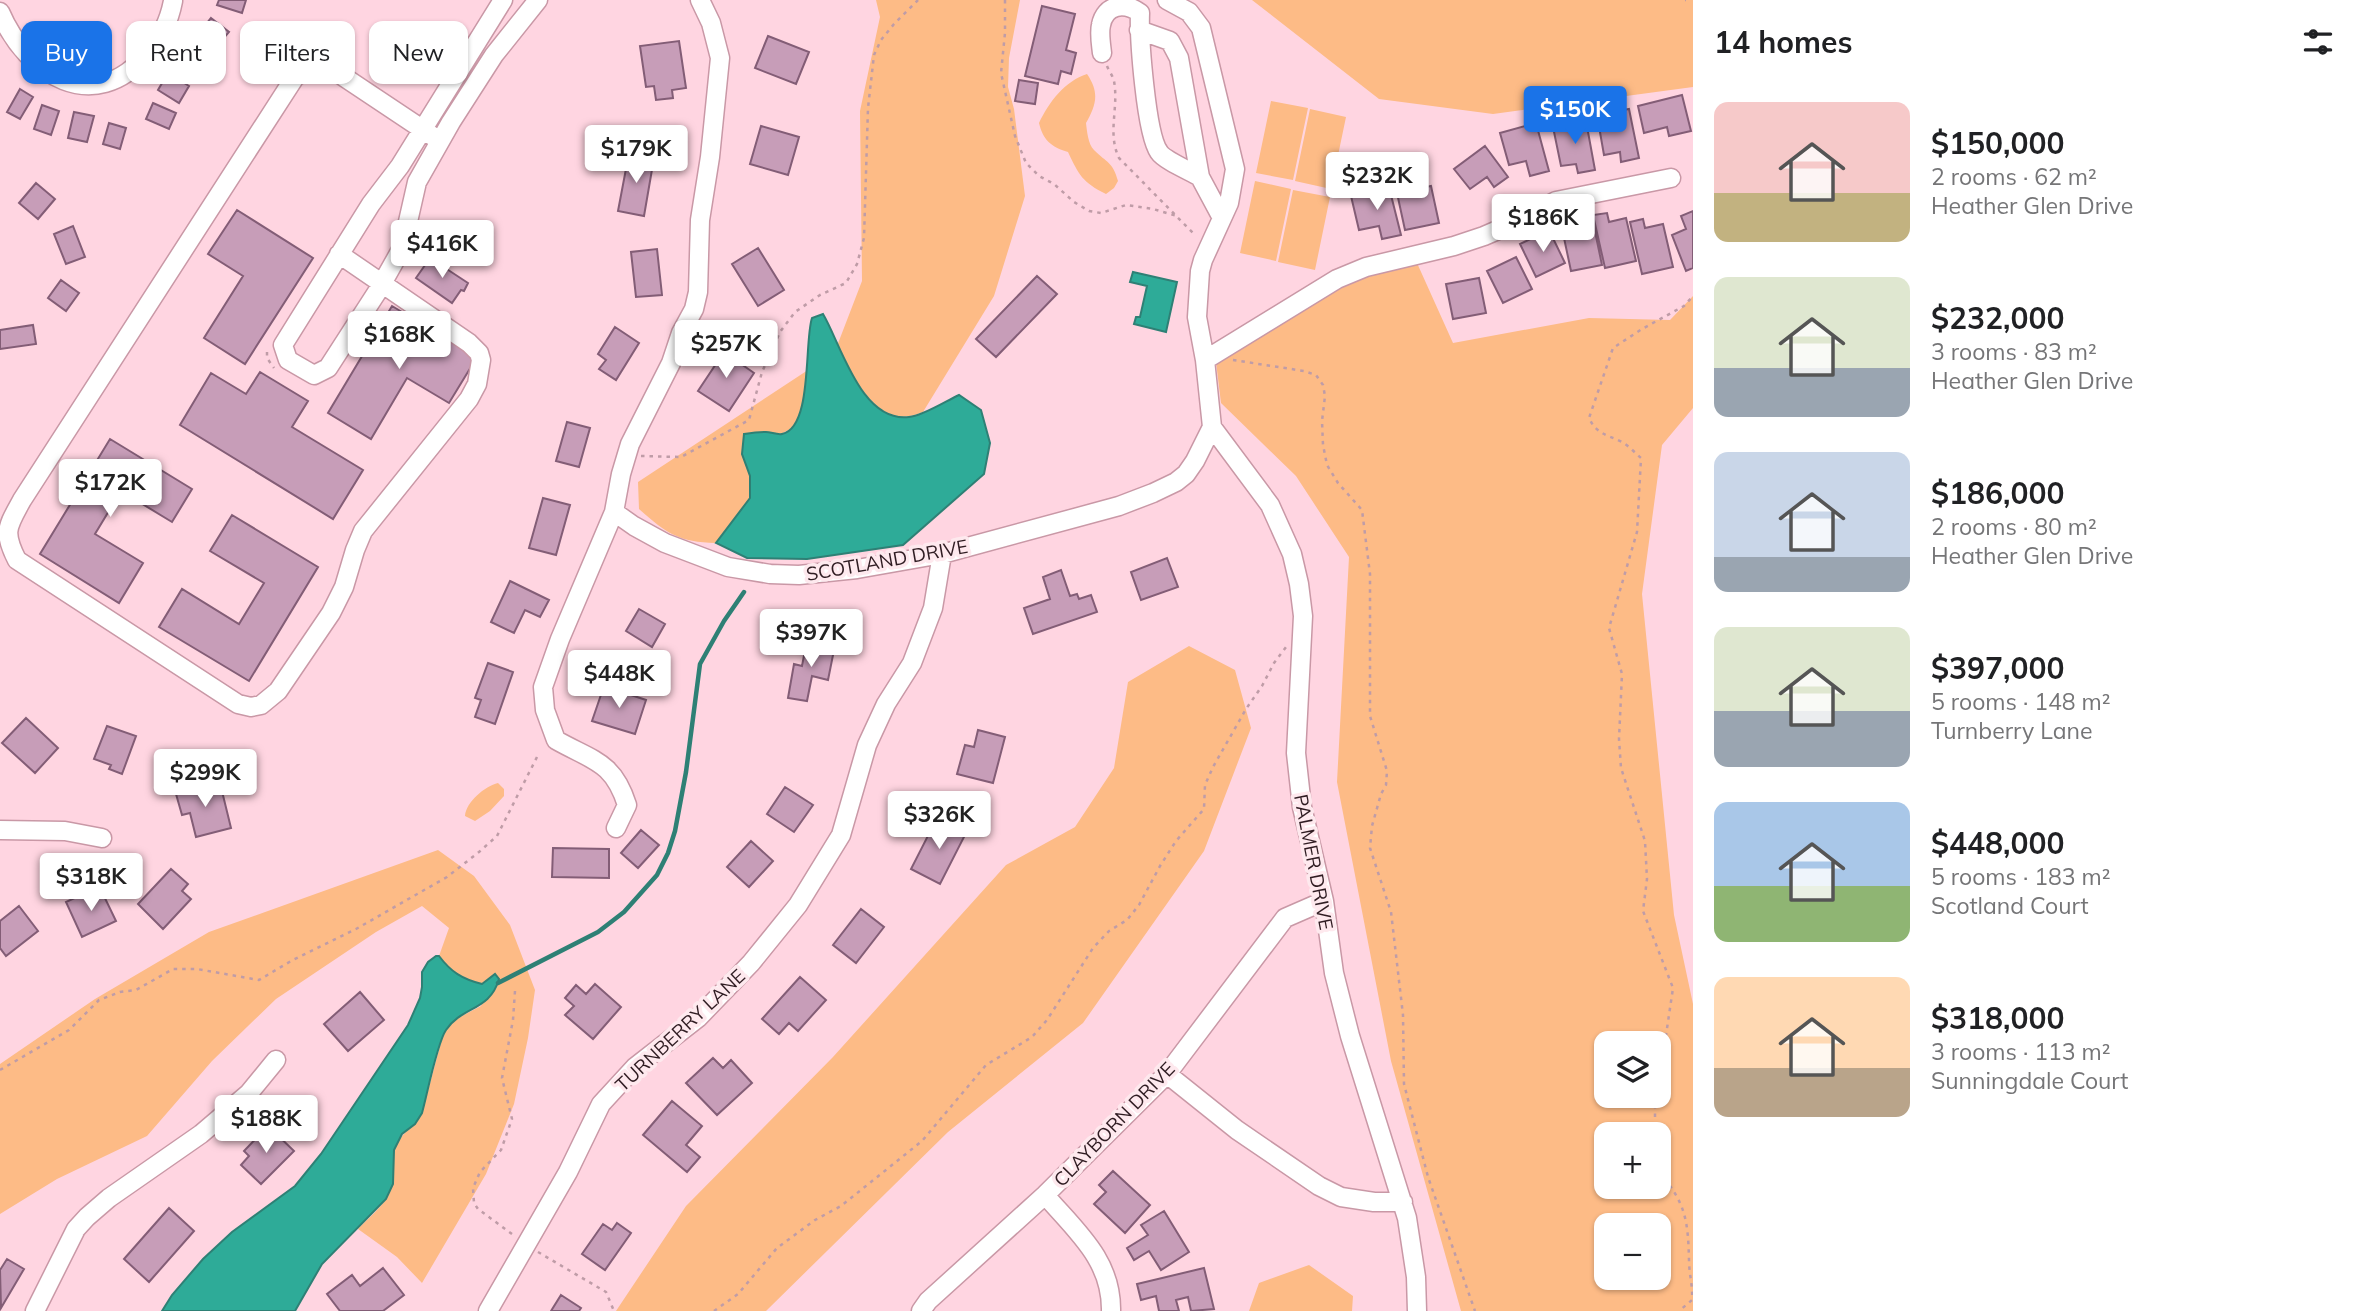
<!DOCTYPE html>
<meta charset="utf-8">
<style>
body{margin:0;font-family:Mulish,sans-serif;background:#f6f6f6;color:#202124;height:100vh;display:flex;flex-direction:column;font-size:26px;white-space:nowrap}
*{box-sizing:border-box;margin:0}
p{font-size:23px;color:#757577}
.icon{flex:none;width:38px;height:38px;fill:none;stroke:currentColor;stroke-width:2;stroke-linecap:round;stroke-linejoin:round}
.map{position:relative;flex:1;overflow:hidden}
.details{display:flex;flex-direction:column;background:#fff;width:665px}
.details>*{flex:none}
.hud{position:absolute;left:21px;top:21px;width:665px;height:63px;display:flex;gap:14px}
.buttons{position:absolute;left:1594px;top:1031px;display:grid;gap:14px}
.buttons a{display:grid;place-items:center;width:77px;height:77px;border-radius:14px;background:#fff;box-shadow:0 2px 5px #0004;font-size:35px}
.price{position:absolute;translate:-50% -60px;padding:0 16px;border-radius:7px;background:#fff;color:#222;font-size:23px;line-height:46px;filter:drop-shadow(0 2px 4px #0008)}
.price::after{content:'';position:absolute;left:50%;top:42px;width:21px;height:16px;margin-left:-10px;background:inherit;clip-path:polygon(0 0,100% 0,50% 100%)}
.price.active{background:#1a73e8;color:#fff}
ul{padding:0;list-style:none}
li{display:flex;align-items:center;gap:21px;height:175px;padding:0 21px}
li span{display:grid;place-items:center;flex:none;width:196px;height:140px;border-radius:14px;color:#555}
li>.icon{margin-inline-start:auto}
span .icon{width:84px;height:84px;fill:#fffc;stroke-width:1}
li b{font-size:30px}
h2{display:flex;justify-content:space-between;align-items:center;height:84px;padding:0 21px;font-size:30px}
.pill{padding:0 24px;border-radius:14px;background:#fff;box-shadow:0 2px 5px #0004;font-size:24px;line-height:63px}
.pill.active{background:#1a73e8;color:#fff}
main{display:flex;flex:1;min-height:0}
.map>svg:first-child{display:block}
</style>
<main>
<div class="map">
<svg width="1693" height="1311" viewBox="0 0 1693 1311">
<rect width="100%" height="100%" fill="#ffd5e1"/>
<path fill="#fdbb86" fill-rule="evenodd" d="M 876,0 L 1020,0 L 1009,58 L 1008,87 L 1014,109 L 1025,196 L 994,296 L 923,412 C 889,427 871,403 853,377 L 799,417 L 792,428 L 781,434 L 768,432 L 742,454 L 750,476 L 750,498 L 716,543 C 679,542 667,534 639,509 L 638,482 L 808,370 L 837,346 L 862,281 L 860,111 L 880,17 Z
M 1252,0 L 1693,0 L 1693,87 L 1493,114 L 1379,99 Z
M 1087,74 C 1100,93 1096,105 1086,123 C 1087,131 1088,144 1094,150 C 1107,163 1113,162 1118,181 L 1114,188 L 1106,194 C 1082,182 1079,175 1068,152 C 1051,147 1043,140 1039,123 C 1049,102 1065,81 1087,74 Z
M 1271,101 L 1308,108 L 1293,180 L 1256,173 Z
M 1310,109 L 1346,117 L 1331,189 L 1295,181 Z
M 1255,181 L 1291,189 L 1276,261 L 1240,253 Z
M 1293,190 L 1330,197 L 1315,270 L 1278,262 Z
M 1417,263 L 1453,343 L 1589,318 L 1670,320 L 1693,296 L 1693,408 L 1662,445 L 1642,594 L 1674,915 L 1693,1004 L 1693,1311 L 1461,1311 L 1391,1061 L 1337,782 L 1349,557 L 1296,476 L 1221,403 L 1216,362 L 1343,284 L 1370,273 ZM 1606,1043 L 1659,1043 L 1659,1096 L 1606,1096 ZM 1606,1134 L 1659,1134 L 1659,1186 L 1606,1186 ZM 1606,1225 L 1659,1225 L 1659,1278 L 1606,1278 Z
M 1189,646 L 1235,670 L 1251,728 L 1204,851 L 1083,1023 L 948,1132 L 766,1311 L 616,1311 L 686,1206 L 833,1057 L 1006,865 L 1075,827 L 1114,768 L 1128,682 Z
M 498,783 L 504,789 L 504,796 L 490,811 L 475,821 L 465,816 C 466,802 485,786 498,783 Z
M 438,850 L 474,876 L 510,925 L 535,990 L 528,1038 L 514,1104 L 486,1174 L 422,1283 L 397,1257 L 358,1229 C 371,1215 391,1201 393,1180 C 394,1170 392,1157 395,1148 C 401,1133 414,1126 422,1113 L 444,1031 L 456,1019 L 481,1006 L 491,979 L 482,984 C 462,979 451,972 439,956 L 449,928 L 422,906 L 376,932 L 276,999 L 212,1061 L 147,1136 L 57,1179 L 0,1214 L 0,1064 L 95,999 L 209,932 Z
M 1309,1265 L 1353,1296 L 1352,1311 L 1249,1311 L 1259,1283 Z"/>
<path fill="#2eab98" stroke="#2e8075" stroke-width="2" d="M 1133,272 L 1177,282 L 1166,332 L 1134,324 L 1136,317 L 1140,317 L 1147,286 L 1130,282 Z
M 823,314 C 841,344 861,423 909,417 C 923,416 946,401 959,395 L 981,410 L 990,443 L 984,474 L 903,545 L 807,559 L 747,558 L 716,543 L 750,498 L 750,476 L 742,454 L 744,434 C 751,433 758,432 766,432 C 771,432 777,435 782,434 C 813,428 804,341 812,318 Z
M 436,956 L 439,956 C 451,972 462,979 482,984 L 495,974 L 499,979 C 490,1011 462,1006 446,1030 C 437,1043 427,1095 422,1113 L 415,1124 L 402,1134 L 394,1150 L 393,1184 L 386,1199 L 322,1264 L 295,1311 L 162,1311 L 172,1295 L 203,1259 L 232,1232 L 295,1186 L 321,1154 L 408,1025 L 420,998 L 422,987 L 422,972 L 428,962 Z"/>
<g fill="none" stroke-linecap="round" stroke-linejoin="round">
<path stroke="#2e8075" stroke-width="4.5" d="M 498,983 L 598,932 L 624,912 L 657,875 L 668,853 L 675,831 L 686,772 L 700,664 L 724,621 L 744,592"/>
</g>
<path fill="#c79db8" stroke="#835d76" stroke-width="2" d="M 219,0 L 246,0 L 242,13 L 217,5 Z
M 1042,6 L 1075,14 L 1066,50 L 1076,53 L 1071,74 L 1061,71 L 1058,84 L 1025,76 Z
M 211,18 L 229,32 L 216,47 L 199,33 Z
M 768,36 L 809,52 L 796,84 L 755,68 Z
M 86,40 L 104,56 L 97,64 L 79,48 Z
M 679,41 L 686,88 L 672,90 L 673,98 L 656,100 L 654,86 L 646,87 L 640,46 Z
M 188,48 L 212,61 L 204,76 L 180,64 Z
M 168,73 L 189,86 L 179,103 L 158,90 Z
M 1019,80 L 1038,83 L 1035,104 L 1015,101 Z
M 20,89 L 33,97 L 20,119 L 7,112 Z
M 1682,95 L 1691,131 L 1669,136 L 1667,127 L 1644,133 L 1638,106 Z
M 153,103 L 176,113 L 169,129 L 146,119 Z
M 42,105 L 59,111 L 51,135 L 34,129 Z
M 1629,109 L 1639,158 L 1621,162 L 1620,152 L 1604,155 L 1597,115 Z
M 74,112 L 94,116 L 87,142 L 68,138 Z
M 1586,121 L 1595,170 L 1578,173 L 1576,164 L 1561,166 L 1553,127 Z
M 109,123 L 126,128 L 120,149 L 103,144 Z
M 1536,123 L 1549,171 L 1530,176 L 1526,161 L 1509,165 L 1500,133 Z
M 761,126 L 799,137 L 788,175 L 750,164 Z
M 1485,146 L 1508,177 L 1494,187 L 1487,177 L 1470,189 L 1454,169 Z
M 629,153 L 654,158 L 644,216 L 618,211 Z
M 36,183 L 55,199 L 38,219 L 19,203 Z
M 1431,186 L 1439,223 L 1405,230 L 1397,193 Z
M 1389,187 L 1401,235 L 1382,239 L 1379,226 L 1359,230 L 1351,196 Z
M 237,210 L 313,258 L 245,364 L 204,338 L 243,276 L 208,254 Z
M 1693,211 L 1693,268 L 1686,271 L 1672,235 L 1686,229 L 1681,216 Z
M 1607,213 L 1609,222 L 1626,218 L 1636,261 L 1605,268 L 1593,215 Z
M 1573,216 L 1575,225 L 1593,222 L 1602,265 L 1571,271 L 1560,219 Z
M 1643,219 L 1645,228 L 1663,224 L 1673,267 L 1642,274 L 1630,222 Z
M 73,226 L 85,257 L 66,264 L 54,234 Z
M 1549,230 L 1565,263 L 1536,277 L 1520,244 Z
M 758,248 L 784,290 L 758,306 L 732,264 Z
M 657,249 L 662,295 L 636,297 L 631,252 Z
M 1516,257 L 1532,289 L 1503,303 L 1487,271 Z
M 430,258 L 468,283 L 464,291 L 461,290 L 452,303 L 416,278 Z
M 1037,276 L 1057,294 L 996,357 L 976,339 Z
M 1479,278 L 1486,313 L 1453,319 L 1446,284 Z
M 61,280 L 79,293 L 66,311 L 48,298 Z
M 392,306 L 477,357 L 449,403 L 407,378 L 371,439 L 328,413 Z
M 33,325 L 36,344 L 0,349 L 0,330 Z
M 615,327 L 639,343 L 616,380 L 599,369 L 606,360 L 598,354 Z
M 728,346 L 738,353 L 734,359 L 754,373 L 729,411 L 698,391 Z
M 260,372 L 308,401 L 292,427 L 363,470 L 333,519 L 180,425 L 211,373 L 246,394 Z
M 567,422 L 590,428 L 579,467 L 556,461 Z
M 110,439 L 192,489 L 172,522 L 121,491 L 95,534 L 143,563 L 119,603 L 40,554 Z
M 543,498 L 570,505 L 556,555 L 529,548 Z
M 232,515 L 318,567 L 249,681 L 159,627 L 182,589 L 239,624 L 264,583 L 210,551 Z
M 1167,558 L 1178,587 L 1141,600 L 1131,572 Z
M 1061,570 L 1070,596 L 1077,594 L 1079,599 L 1091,595 L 1097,612 L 1033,634 L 1024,608 L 1050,599 L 1043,577 Z
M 510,581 L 549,600 L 540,617 L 525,610 L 514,633 L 491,622 Z
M 639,609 L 665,624 L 652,647 L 626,631 Z
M 807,640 L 835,645 L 828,680 L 812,676 L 807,701 L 788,698 L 794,664 L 802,666 Z
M 488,663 L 513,672 L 495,724 L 475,717 L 481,700 L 475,698 Z
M 604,686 L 646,700 L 635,734 L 592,721 Z
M 26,718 L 58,748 L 35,773 L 2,743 Z
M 107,726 L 136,736 L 122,774 L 109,769 L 111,765 L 94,759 Z
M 978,730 L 1005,737 L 993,783 L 957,774 L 965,745 L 974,747 Z
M 220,783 L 231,828 L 196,837 L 190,813 L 182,815 L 176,794 Z
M 785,787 L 813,805 L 794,832 L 767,814 Z
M 937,818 L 966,833 L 940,884 L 911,869 Z
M 641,830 L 659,845 L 638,868 L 621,853 Z
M 751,841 L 773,861 L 749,887 L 727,867 Z
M 553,848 L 609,849 L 609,878 L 552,877 Z
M 171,869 L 188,884 L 182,891 L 191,899 L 163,929 L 138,904 Z
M 102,892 L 116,921 L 82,937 L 66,902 L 83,894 L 86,900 Z
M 19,906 L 38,931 L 6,956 L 0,948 L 0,921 Z
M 861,909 L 884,927 L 856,963 L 833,945 Z
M 800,977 L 826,1000 L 798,1031 L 789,1023 L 779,1034 L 762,1019 Z
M 595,984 L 621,1007 L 593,1039 L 565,1015 L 574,1006 L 565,998 L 576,985 L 586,994 Z
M 360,992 L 384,1020 L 348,1051 L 324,1024 Z
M 713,1058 L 723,1068 L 731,1060 L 752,1083 L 717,1115 L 686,1083 Z
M 672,1101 L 702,1126 L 686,1145 L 700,1157 L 687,1172 L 643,1135 Z
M 268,1126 L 294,1151 L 261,1184 L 241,1165 L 249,1156 L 244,1151 Z
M 1113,1171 L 1150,1205 L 1125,1233 L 1094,1204 L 1106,1192 L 1099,1185 Z
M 169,1208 L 194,1231 L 149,1282 L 124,1259 Z
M 1164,1211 L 1189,1252 L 1161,1270 L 1149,1251 L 1134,1260 L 1127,1248 L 1148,1235 L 1141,1225 Z
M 617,1223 L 631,1233 L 605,1270 L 582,1254 L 603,1224 L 612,1230 Z
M 7,1259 L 24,1269 L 1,1308 L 0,1270 Z
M 383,1268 L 404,1295 L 383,1311 L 340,1311 L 327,1294 L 352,1275 L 360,1286 Z
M 1204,1268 L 1214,1309 L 1191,1311 L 1188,1297 L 1176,1300 L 1179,1311 L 1159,1311 L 1156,1296 L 1141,1300 L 1137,1284 Z
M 561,1295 L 581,1308 L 579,1311 L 551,1311 Z"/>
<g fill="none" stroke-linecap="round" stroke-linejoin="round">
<defs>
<path id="minor" d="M 503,0 L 400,166 L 371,204 L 283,345 L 288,360 L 314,375 L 328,368 L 379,289 L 402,248 L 417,182 L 451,122 L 494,55 L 538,0
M 0,12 C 27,75 94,117 147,54 C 161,37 169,22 173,1
M 1139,30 L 1170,41 L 1179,58 L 1200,177 L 1222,218
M 1102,53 C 1101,44 1099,33 1101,25 C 1105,4 1125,2 1140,13 C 1139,38 1146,134 1159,152 C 1164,160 1190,171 1200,177
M 339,254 L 469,343 L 479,353 L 481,360 L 477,384 L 469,399 L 363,531 L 355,550 L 344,587 L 331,613 L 278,691 L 261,705 L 251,707 L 238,704 L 17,560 C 2,531 8,526 22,500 L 295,77 C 312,66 323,67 341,75 L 440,141
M 1205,360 L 1337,279 L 1366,267 L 1454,246 L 1484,236 L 1514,223 L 1556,201 L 1671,178
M 1212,427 L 1270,505 L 1292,554 L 1299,584 L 1303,616 L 1296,753 L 1302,807 L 1324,901 L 1334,973 L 1350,1036 L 1407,1218 L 1416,1277 L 1417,1311
M 614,512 L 634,526 L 665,543 L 728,567 L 770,574 L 799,575 L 857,569 L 942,554 L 1119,506 L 1153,493 L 1176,482 L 1186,474 L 1195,461 L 1212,427 L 1205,360 L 1197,317 L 1200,271 L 1203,260 L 1229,203 L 1235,169 L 1201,28 L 1189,12 L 1167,0
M 616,828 L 627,805 C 613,761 593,761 556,740 L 545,710 L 543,687 L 560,639 L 614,512 L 621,474 L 630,444 L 671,363 L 681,333 L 694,309 L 698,292 L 700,220 L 710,157 L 720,58 L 711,23 L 700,0
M 0,830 L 65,831 L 102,838
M 1167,1074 L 1237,1130 L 1319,1186 L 1341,1197 L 1374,1202 L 1403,1202
M 1045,1195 C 1076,1231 1112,1260 1111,1311
M 35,1311 L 76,1229 L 87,1217 L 109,1198 L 201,1134 L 249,1093 L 276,1060
M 488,1311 L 568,1172 L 601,1104 L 635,1067 L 698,1018 L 751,963 L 798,905 L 841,835 L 867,745 L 886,704 L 912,663 L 933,608 L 942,554
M 921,1311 L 928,1301 L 1045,1195 L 1167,1074 L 1285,918 L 1324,901"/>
</defs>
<use href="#minor" stroke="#c998a6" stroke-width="21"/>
<path stroke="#bf9ca7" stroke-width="2.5" stroke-dasharray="3.5 5" stroke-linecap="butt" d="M 1005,0 L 1005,33 L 1001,73 L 1015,136 L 1026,163 L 1039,176 L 1054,184 L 1074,202 L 1089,211 L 1101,213 L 1126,205 L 1153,209 L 1177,216
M 1685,0 L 1686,0
M 1107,66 C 1109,71 1113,76 1114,81 C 1119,108 1107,133 1119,158 L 1195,235
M 267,352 L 267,358 L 274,368
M 1233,360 L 1304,371 L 1316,375 L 1323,385 L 1325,396 L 1322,421 L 1323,445 L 1327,465 L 1338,483 L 1362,510 L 1370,574 L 1370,716 L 1387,771 L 1386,785 L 1381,794 L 1372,826 L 1370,848 L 1391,912 L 1403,1015 L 1404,1084 L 1428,1177 L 1475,1311
M 641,456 L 681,457 L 749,420 L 762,372 L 780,332 L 795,312 L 820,295 L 846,283 L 857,264 L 864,238 L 868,108 L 874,55 L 881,40 L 894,24 L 918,0
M 1659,1061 L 1665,1042 L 1673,988 L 1643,911 L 1647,879 L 1645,841 L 1621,768 L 1619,739 L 1622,674 L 1609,628 L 1637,532 L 1641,458 C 1635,453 1629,446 1622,442 C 1608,435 1596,434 1589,418 L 1613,348 L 1642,329 L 1684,306 L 1693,296
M 0,1070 L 69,1030 L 99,1000 L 120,992 L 136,990 L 173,969 L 197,969 L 259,980 L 291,961 L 356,929 L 447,877 L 479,852 L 497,836 L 537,757
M 1655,1134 L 1655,1096
M 1659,1172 C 1686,1203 1688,1221 1689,1260 C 1689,1274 1693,1286 1692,1300 L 1679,1311
M 512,1234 L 478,1209 L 474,1203 L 473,1188 L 480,1172 L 501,1150 L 512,1119 L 502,1078 L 513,1020 L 515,991
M 538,1252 L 606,1292 L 614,1311
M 714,1311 L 738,1294 L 777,1248 L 815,1220 L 841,1206 L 922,1141 L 986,1065 L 1032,1037 L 1047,1020 L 1093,948 L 1109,931 L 1127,920 L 1139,905 L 1160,866 L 1176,841 L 1204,809 L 1205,785 L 1213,767 L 1246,709 L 1262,686 L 1274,663 L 1286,647"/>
<use href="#minor" stroke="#fff" stroke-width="18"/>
</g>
<g text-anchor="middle" stroke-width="7" stroke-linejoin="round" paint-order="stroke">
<g font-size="19" fill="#2f1c22" stroke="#fee9ee">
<text transform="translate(887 560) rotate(-10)" y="7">SCOTLAND DRIVE</text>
<text transform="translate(1314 862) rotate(79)" y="7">PALMER DRIVE</text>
<text transform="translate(680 1030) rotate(-43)" y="7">TURNBERRY LANE</text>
<text transform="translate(1114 1124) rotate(-46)" y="7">CLAYBORN DRIVE</text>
</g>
</g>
</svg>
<div class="buttons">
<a><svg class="icon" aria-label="layers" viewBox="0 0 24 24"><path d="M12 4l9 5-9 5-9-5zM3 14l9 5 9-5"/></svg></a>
<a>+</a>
<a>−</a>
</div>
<b class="price active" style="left:1575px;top:146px">$150K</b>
<b class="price" style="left:636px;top:185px">$179K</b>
<b class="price" style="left:1377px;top:212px">$232K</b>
<b class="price" style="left:1543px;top:254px">$186K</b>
<b class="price" style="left:442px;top:280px">$416K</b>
<b class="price" style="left:399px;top:371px">$168K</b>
<b class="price" style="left:726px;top:380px">$257K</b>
<b class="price" style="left:110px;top:519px">$172K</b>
<b class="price" style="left:811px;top:669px">$397K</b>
<b class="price" style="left:619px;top:710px">$448K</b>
<b class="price" style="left:205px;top:809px">$299K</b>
<b class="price" style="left:939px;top:851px">$326K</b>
<b class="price" style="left:91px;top:913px">$318K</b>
<b class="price" style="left:266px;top:1155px">$188K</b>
<div class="hud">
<a class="pill active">Buy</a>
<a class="pill">Rent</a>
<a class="pill">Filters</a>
<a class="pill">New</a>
</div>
</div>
<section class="details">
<h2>14 homes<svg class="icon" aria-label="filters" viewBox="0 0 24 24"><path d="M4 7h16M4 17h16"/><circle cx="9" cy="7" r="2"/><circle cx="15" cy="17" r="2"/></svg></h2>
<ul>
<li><span style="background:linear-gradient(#f6c9c9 65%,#c2b280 0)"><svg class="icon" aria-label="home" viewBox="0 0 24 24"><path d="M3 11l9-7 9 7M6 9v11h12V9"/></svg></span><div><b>$150,000</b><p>2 rooms · 62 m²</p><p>Heather Glen Drive</p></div></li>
<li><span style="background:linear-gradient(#dfe7d0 65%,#9aa5b1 0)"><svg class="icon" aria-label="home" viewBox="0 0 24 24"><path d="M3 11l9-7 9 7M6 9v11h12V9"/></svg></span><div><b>$232,000</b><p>3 rooms · 83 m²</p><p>Heather Glen Drive</p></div></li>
<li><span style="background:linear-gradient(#c9d6e8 75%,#9aa5b1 0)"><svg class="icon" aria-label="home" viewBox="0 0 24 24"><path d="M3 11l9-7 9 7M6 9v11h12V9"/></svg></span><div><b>$186,000</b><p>2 rooms · 80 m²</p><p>Heather Glen Drive</p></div></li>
<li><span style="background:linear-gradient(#dfe7d0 60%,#9aa5b1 0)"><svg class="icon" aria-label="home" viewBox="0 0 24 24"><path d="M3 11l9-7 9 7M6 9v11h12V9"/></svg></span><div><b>$397,000</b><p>5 rooms · 148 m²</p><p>Turnberry Lane</p></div></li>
<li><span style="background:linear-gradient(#a9c7e8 60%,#8fb573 0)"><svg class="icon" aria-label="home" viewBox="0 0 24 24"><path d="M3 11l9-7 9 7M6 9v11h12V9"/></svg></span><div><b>$448,000</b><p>5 rooms · 183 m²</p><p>Scotland Court</p></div></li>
<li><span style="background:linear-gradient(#ffd9b3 65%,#b9a48a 0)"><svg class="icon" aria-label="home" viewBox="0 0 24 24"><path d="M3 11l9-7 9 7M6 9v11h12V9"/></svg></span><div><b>$318,000</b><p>3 rooms · 113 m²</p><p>Sunningdale Court</p></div></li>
</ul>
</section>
</main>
